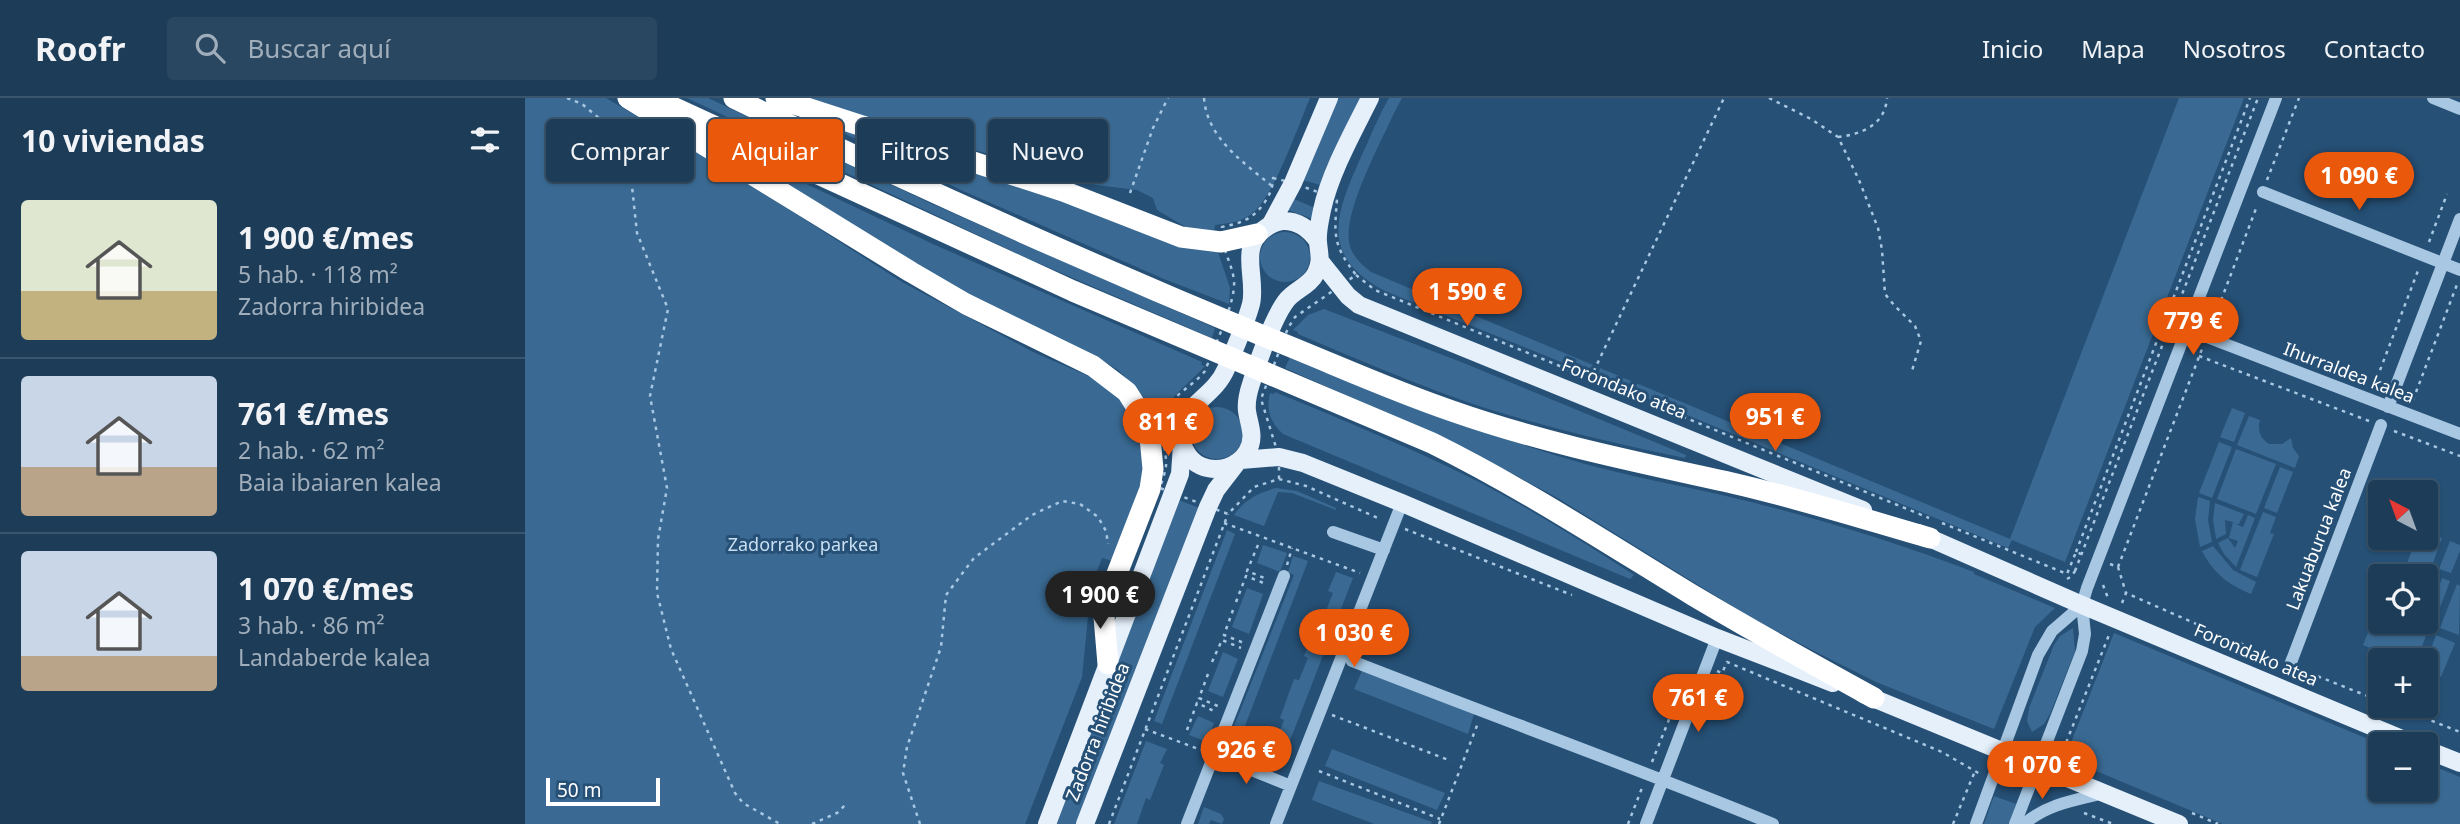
<!DOCTYPE html>
<html lang="es">
<meta charset="utf-8">
<style>
body{margin:0;font-family:"Noto Sans",sans-serif;background:#294761;color:#f1f3f6;height:100vh;display:flex;flex-direction:column;font-size:26px;white-space:nowrap}
*{box-sizing:border-box;margin:0}
p{font-size:23px;color:#a0adba}
.icon{flex:none;width:38px;height:38px;fill:none;stroke:currentColor;stroke-width:2;stroke-linecap:round;stroke-linejoin:round}
.map{position:relative;flex:1;overflow:hidden}
.sheet{display:flex;flex-direction:column;background:#1c3c58;width:525px}
.sheet>*{flex:none}
.guide{position:absolute;left:21px;top:21px;width:665px;height:63px;display:flex;gap:14px}
.needle{width:46px;rotate:319deg}
.fabs{position:absolute;left:1843px;top:382px;display:grid;gap:14px}
.fabs a{display:grid;place-items:center;width:70px;height:70px;border-radius:7px;background:#1c3c58;box-shadow:0 2px 5px #0004,0 0 0 2px #3a566e;font-size:35px}
.scale{position:absolute;left:21px;bottom:18px;width:114px;box-sizing:border-box;padding-left:7px;border:4px solid #fff;border-top:0;font-size:19px;line-height:24px;white-space:nowrap;color:#fff;-webkit-text-stroke:5px #265076;paint-order:stroke}
.price{position:absolute;translate:-50% -60px;padding:0 16px;border-radius:24px;background:#ea580c;color:#fff;font-size:23px;line-height:46px;filter:drop-shadow(0 2px 4px #0008)}
.price::after{content:'';position:absolute;left:50%;top:42px;width:21px;height:16px;margin-left:-10px;background:inherit;clip-path:polygon(0 0,100% 0,50% 100%)}
.price.selected{background:#222;color:#fff}
ul{padding:0;list-style:none}
li{display:flex;align-items:center;gap:21px;height:175px;padding:0 21px}
li+li{border-top:2px solid #3a566e}
li span{display:grid;place-items:center;flex:none;width:196px;height:140px;border-radius:7px;color:#555}
li>.icon{margin-inline-start:auto}
span .icon{width:84px;height:84px;fill:#fffc;stroke-width:1}
li b{font-size:30px}
h2{display:flex;justify-content:space-between;align-items:center;height:84px;padding:0 21px;font-size:30px}
.pill{padding:0 24px;border-radius:7px;background:#1c3c58;box-shadow:0 2px 5px #0004,0 0 0 2px #3a566e;font-size:24px;line-height:63px}
.pill.selected{background:#ea580c;color:#fff}
header{display:flex;align-items:center;gap:42px;box-sizing:border-box;height:98px;padding:0 35px;background:#1c3c58;border-bottom:2px solid #3a566e}
header strong{font-size:33px}
nav{display:flex;gap:38px;margin-inline-start:auto;font-size:24px}
.search{width:490px;height:63px;background:#294761;display:flex;align-items:center;gap:18px;box-sizing:border-box;padding:0 24px;border-radius:7px;color:#a0adba;font-size:26px}
main{display:flex;flex:1;min-height:0}
.map>svg:first-child{display:block}
</style>
<header>
<strong>Roofr</strong>
<div class="search"><svg class="icon" aria-label="search" viewBox="0 0 24 24"><circle cx="10" cy="10" r="6"/><path d="M15 15l6 6"/></svg>Buscar aquí</div>
<nav><a>Inicio</a><a>Mapa</a><a>Nosotros</a><a>Contacto</a></nav>
</header>
<main>
<section class="sheet">
<h2>10 viviendas<svg class="icon" aria-label="filters" viewBox="0 0 24 24"><path d="M4 7h16M4 17h16"/><circle cx="9" cy="7" r="2"/><circle cx="15" cy="17" r="2"/></svg></h2>
<ul>
<li><span style="background:linear-gradient(#dfe7d0 65%,#c2b280 0)"><svg class="icon" aria-label="home" viewBox="0 0 24 24"><path d="M3 11l9-7 9 7M6 9v11h12V9"/></svg></span><div><b>1 900 €/mes</b><p>5 hab. · 118 m²</p><p>Zadorra hiribidea</p></div></li>
<li><span style="background:linear-gradient(#c9d6e8 65%,#b9a48a 0)"><svg class="icon" aria-label="home" viewBox="0 0 24 24"><path d="M3 11l9-7 9 7M6 9v11h12V9"/></svg></span><div><b>761 €/mes</b><p>2 hab. · 62 m²</p><p>Baia ibaiaren kalea</p></div></li>
<li><span style="background:linear-gradient(#c9d6e8 75%,#b9a48a 0)"><svg class="icon" aria-label="home" viewBox="0 0 24 24"><path d="M3 11l9-7 9 7M6 9v11h12V9"/></svg></span><div><b>1 070 €/mes</b><p>3 hab. · 86 m²</p><p>Landaberde kalea</p></div></li>
</ul>
</section>
<div class="map">
<svg width="1935" height="726" viewBox="0 0 1935 726">
<rect width="100%" height="100%" fill="#265076"/>
<path fill="#3a6a93" d="M 0,0 L 81,0 L 207,75 L 377,184 L 510,255 L 580,285 L 595,299 L 618,341 L 619,389 L 591,464 L 577,460 L 566,488 L 557,579 L 500,726 L 0,726 Z
M 162,0 L 183,0 L 407,106 L 690,230 L 687,240 L 497,158 Z
M 283,0 L 785,0 C 773,28 751,93 730,113 C 718,124 705,125 690,127 L 689,135 L 664,131 L 632,112 L 628,100 L 612,92 L 571,87 L 360,26 Z
M 811,0 L 837,0 L 799,88 L 777,82 Z
M 864,0 L 877,0 L 869,15 C 855,46 819,112 824,144 C 826,157 836,166 846,174 L 1068,267 L 1061,274 L 860,193 C 794,158 810,117 836,59 C 845,40 853,19 864,0 Z
M 1654,0 L 1719,0 L 1540,464 L 1487,442 L 1483,450 L 1073,280 L 1075,270 L 1485,441 Z
M 322,31 L 693,154 L 705,190 L 704,206 L 639,181 L 436,92 L 318,35 Z
M 222,58 L 410,147 L 677,264 L 676,267 L 680,268 C 659,292 644,295 633,328 L 629,328 L 621,304 L 611,290 L 593,272 L 577,262 L 485,221 L 436,196 L 227,67 Z
M 769,101 L 790,110 L 788,121 L 763,112 Z
M735 159a25 25 0 1 1 50 0a25 25 0 1 1-50 0Z
M 799,211 L 941,266 L 1161,357 L 1160,360 C 1092,346 1024,330 957,309 C 895,288 834,262 773,236 L 773,234 L 768,232 L 783,217 Z
M 765,259 C 862,298 959,337 1060,366 C 1114,381 1171,390 1226,404 C 1302,423 1376,446 1449,474 L 1449,476 L 1530,510 L 1510,529 L 1469,631 L 1351,584 L 1289,553 L 1220,516 L 1031,399 L 943,352 L 760,270 Z
M 750,294 C 818,322 886,350 952,383 C 1006,411 1058,444 1109,477 L 1105,481 L 758,336 C 745,324 741,312 745,295 L 749,296 Z
M666 335a26 26 0 1 1 52 0a26 26 0 1 1-52 0Z
M 1707,310 L 1720,315 L 1709,344 L 1695,339 Z
M 1724,318 L 1735,322 C 1732,332 1735,340 1744,346 L 1757,346 L 1766,340 L 1768,350 L 1774,358 L 1770,370 L 1712,347 Z
M 1694,344 L 1707,349 L 1687,400 L 1674,395 Z
M 1711,351 L 1751,366 L 1731,416 L 1692,401 Z
M 1755,369 L 1768,374 L 1752,415 L 1739,410 Z
M 751,390 L 772,393 L 811,410 L 811,412 L 767,395 L 753,394 L 739,428 L 709,417 C 720,401 733,395 751,390 Z
M 1673,399 L 1685,403 L 1683,422 L 1687,444 L 1675,449 L 1670,421 Z
M 653,402 L 675,410 L 553,726 L 528,726 Z
M 1690,405 L 1719,416 L 1714,426 L 1711,426 L 1718,429 L 1723,417 L 1730,420 L 1711,469 L 1699,456 L 1693,445 L 1703,440 L 1710,450 L 1713,443 L 1704,440 L 1708,424 L 1700,422 L 1701,436 L 1691,441 L 1688,422 Z
M 1738,414 L 1751,419 L 1745,435 L 1749,436 L 1732,479 L 1715,472 Z
M 702,432 L 710,436 L 637,626 L 629,623 Z
M 1901,434 L 1917,440 L 1901,484 L 1900,478 L 1877,478 L 1892,439 L 1900,439 Z
M 1925,443 L 1935,447 L 1935,453 L 1926,475 L 1914,471 Z
M 738,447 L 762,455 L 755,474 L 732,465 Z
M 1688,448 L 1708,472 L 1731,484 L 1726,496 C 1704,487 1688,475 1677,453 Z
M 768,458 L 783,463 L 710,654 L 700,651 L 769,477 L 763,474 Z
M 811,474 L 828,480 L 754,671 L 739,665 L 745,644 L 750,645 L 759,622 L 755,620 L 769,581 L 774,582 L 783,560 L 779,558 L 794,517 L 799,518 L 808,495 L 803,493 Z
M 1917,480 L 1925,483 L 1908,528 L 1900,525 Z
M 1932,486 L 1935,488 L 1934,537 L 1915,530 Z
M 722,490 L 738,496 L 724,536 L 707,529 Z
M 1851,515 L 1855,516 L 1855,523 L 1873,523 L 1902,535 L 1892,562 L 1876,562 L 1838,547 Z
M 1548,530 L 1550,553 L 1525,616 L 1519,626 L 1507,634 L 1502,623 L 1504,610 L 1529,547 L 1535,538 Z
M 1589,535 L 1855,646 L 1855,691 L 1900,691 L 1901,665 L 1935,679 L 1935,726 L 1698,726 L 1540,660 Z
M 1911,537 L 1930,545 L 1916,579 L 1901,573 L 1901,564 Z
M 698,554 L 713,561 L 698,599 L 683,593 Z
M 837,573 L 949,616 L 943,636 L 829,591 Z
M 673,618 L 689,625 L 682,644 L 664,637 Z
M 621,643 L 642,651 L 635,665 L 639,667 L 625,702 L 621,700 L 612,726 L 589,726 Z
M 807,651 L 920,695 L 912,712 L 800,668 Z
M 1481,669 L 1502,678 L 1498,689 L 1476,679 Z
M 794,683 L 907,724 L 906,726 L 849,726 L 787,702 Z
M 1469,698 L 1491,706 L 1484,726 L 1459,726 Z
M 679,709 L 696,716 L 699,721 L 697,726 L 686,722 L 684,726 L 673,726 Z"/>
<g fill="none" stroke-linecap="round" stroke-linejoin="round">
<path stroke="#a7c7e2" stroke-width="2.5" stroke-dasharray="3.5 5" stroke-linecap="butt" d="M 42,0 L 57,6 L 86,30 L 105,70 L 112,135 L 143,211 L 125,298 L 142,390 L 133,441 L 132,495 L 146,551 L 210,695 L 218,705 L 255,726
M 679,0 C 682,40 718,64 747,88
M 1244,0 L 1286,21 L 1313,39 L 1334,82 L 1353,130 L 1357,152 L 1360,196 L 1369,207 L 1390,228 L 1396,243 L 1386,276
M 1313,39 C 1337,36 1360,27 1362,0
M 748,80 L 768,85 L 812,101 C 809,138 808,147 831,177 L 770,219 L 763,230 L 736,301 L 754,359 L 754,381 L 729,389 L 703,416 L 635,390 C 637,383 640,375 641,368 C 642,349 632,331 641,312 C 650,295 668,288 680,273 C 688,251 711,204 709,183 C 707,163 696,153 697,129 C 705,127 713,126 720,122 C 734,116 749,95 748,80 Z
M 1742,82 L 1774,0
M 605,95 L 628,30 L 643,0
M 1904,144 L 1922,96
M 831,177 L 850,192 L 1404,420
M 1687,226 L 1732,108
M 1674,258 L 1844,323
M 1065,281 L 1199,0
M 1849,288 L 1894,170
M 1888,302 L 1933,184
M 1869,333 L 1935,358
M 754,381 L 781,388 L 855,421
M 699,425 L 835,475
M 1417,425 L 1542,476 L 1551,454 L 1559,457
M 880,431 L 1047,497
M 733,447 L 722,473 L 742,481
M 1551,454 L 1725,0
M 1585,466 L 1593,469 L 1601,495
M 762,467 L 767,450
M 1593,469 L 1677,251
M 1550,473 L 1733,0
M 1542,481 L 1547,478 L 1550,473 L 1555,475
M 1578,487 L 1583,500
M 711,504 L 721,478 L 741,486
M 1597,505 L 1601,495 L 1751,561
M 708,512 L 699,537 L 719,545
M 687,564 L 697,542 L 716,550
M 1777,572 L 1855,603
M 1192,573 L 1197,575 L 1202,564 L 1417,654 L 1455,676
M 683,576 L 674,600 L 695,609
M 1867,607 L 1935,634
M 807,617 L 926,663
M 1174,630 L 1197,575
M 620,631 L 676,652
M 662,632 L 672,605 L 691,614
M 1535,660 L 1584,537
M 1127,664 L 1149,609
M 794,673 L 915,721
M 1559,715 L 1588,726
M 1667,715 L 1693,726
M 287,726 L 312,715 L 322,705
M 395,726 L 378,675 L 382,649 L 416,549 L 421,497 L 449,460 L 507,417 L 537,403 L 555,406 L 573,419 L 581,433 L 583,446
M 584,726 L 703,416
M 914,726 L 953,625
M 1103,726 L 1117,690
M 1428,726 L 1450,673"/>
<path stroke="#a7c7e2" stroke-width="12" d="M 1908,0 L 1935,11
M 1738,94 L 1935,172
M 1661,231 L 1935,336
M 1863,309 L 1935,121
M 808,434 L 859,452
M 827,563 C 967,618 1109,669 1248,726
M 1765,567 L 1856,327
M 689,657 L 766,688
M 662,726 L 759,478
M 751,726 L 877,405
M 1121,726 L 1192,540
M 1451,726 L 1513,557 L 1527,533 L 1557,507
M 1490,726 L 1557,553 L 1560,536 L 1557,507 L 1562,490 L 1751,0
M 1499,726 C 1522,706 1550,702 1579,695"/>
<path stroke="#e5f0fb" stroke-width="18" d="M 746,126 L 768,85 L 804,0
M 792,142 C 784,131 772,122 757,123 C 750,124 744,127 738,132 C 714,150 732,181 726,206 C 720,228 710,250 701,271 C 690,297 662,306 656,328 C 653,343 662,362 676,368 C 693,375 713,369 722,354 C 731,339 724,327 722,313 C 721,304 723,295 726,286 C 732,266 748,220 761,203 C 769,192 785,188 791,175 C 797,163 794,156 793,144 C 792,134 795,122 797,112 C 805,75 828,34 845,0
M 795,163 L 823,198 L 834,207 L 1338,412
M 716,362 L 754,359 L 778,365 L 877,405 L 1192,540 L 1308,585
M 1393,435 L 1557,507 L 1889,646
M 1338,596 L 1654,726
M 1900,651 L 1935,665
M 522,726 L 655,376 L 657,346
M 560,726 L 683,409 L 691,392 L 711,366"/>
<path stroke="#fff" stroke-width="21" d="M 103,0 L 386,174 L 441,206 L 568,268 L 602,294 L 619,321 L 625,339 L 628,371 L 625,391 L 588,486 L 579,519 L 583,566
M 128,0 L 548,193 L 907,345 C 998,390 1082,445 1169,498 C 1228,533 1289,567 1349,600
M 209,0 C 382,84 558,163 736,237 C 800,262 862,291 927,313 C 1018,345 1112,364 1207,385 C 1273,400 1339,421 1405,440
M 251,0 L 538,93 L 656,139 L 696,144 L 732,136"/>
</g>
<g text-anchor="middle" stroke-width="6" stroke-linejoin="round" paint-order="stroke">
<g font-size="18" fill="#fff" stroke="#265076">
<text transform="translate(1824 275) rotate(21)" y="6">Ihurraldea kalea</text>
<text transform="translate(1099 291) rotate(22)" y="6">Forondako atea</text>
<text transform="translate(1794 441) rotate(-69)" y="6">Lakuaburua kalea</text>
<text transform="translate(1731 557) rotate(23)" y="6">Forondako atea</text>
<text transform="translate(573 634) rotate(-69)" y="6">Zadorra hiribidea</text>
</g>
<g font-size="18" fill="#c9dff2" stroke="#265076">
<text x="278" y="453">Zadorrako parkea</text>
</g>
</g>
</svg>
<div class="fabs">
<a><svg class="needle" viewBox="-14 -14 28 28"><path d="M0-13l5 13h-10z" fill="#e53935"/><path d="M0 13l5-13h-10z" fill="#a0adba"/></svg></a>
<a><svg class="icon" aria-label="locate" viewBox="0 0 24 24"><circle cx="12" cy="12" r="6"/><path d="M12 2v4M12 18v4M2 12h4M18 12h4"/></svg></a>
<a>+</a>
<a>−</a>
</div>
<div class="scale">50 m</div>
<b class="price" style="left:1834px;top:114px">1 090 €</b>
<b class="price" style="left:942px;top:230px">1 590 €</b>
<b class="price" style="left:1668px;top:259px">779 €</b>
<b class="price" style="left:1250px;top:355px">951 €</b>
<b class="price" style="left:643px;top:360px">811 €</b>
<b class="price selected" style="left:575px;top:533px">1 900 €</b>
<b class="price" style="left:829px;top:571px">1 030 €</b>
<b class="price" style="left:1173px;top:636px">761 €</b>
<b class="price" style="left:721px;top:688px">926 €</b>
<b class="price" style="left:1517px;top:703px">1 070 €</b>
<div class="guide">
<a class="pill">Comprar</a>
<a class="pill selected">Alquilar</a>
<a class="pill">Filtros</a>
<a class="pill">Nuevo</a>
</div>
</div>
</main>
